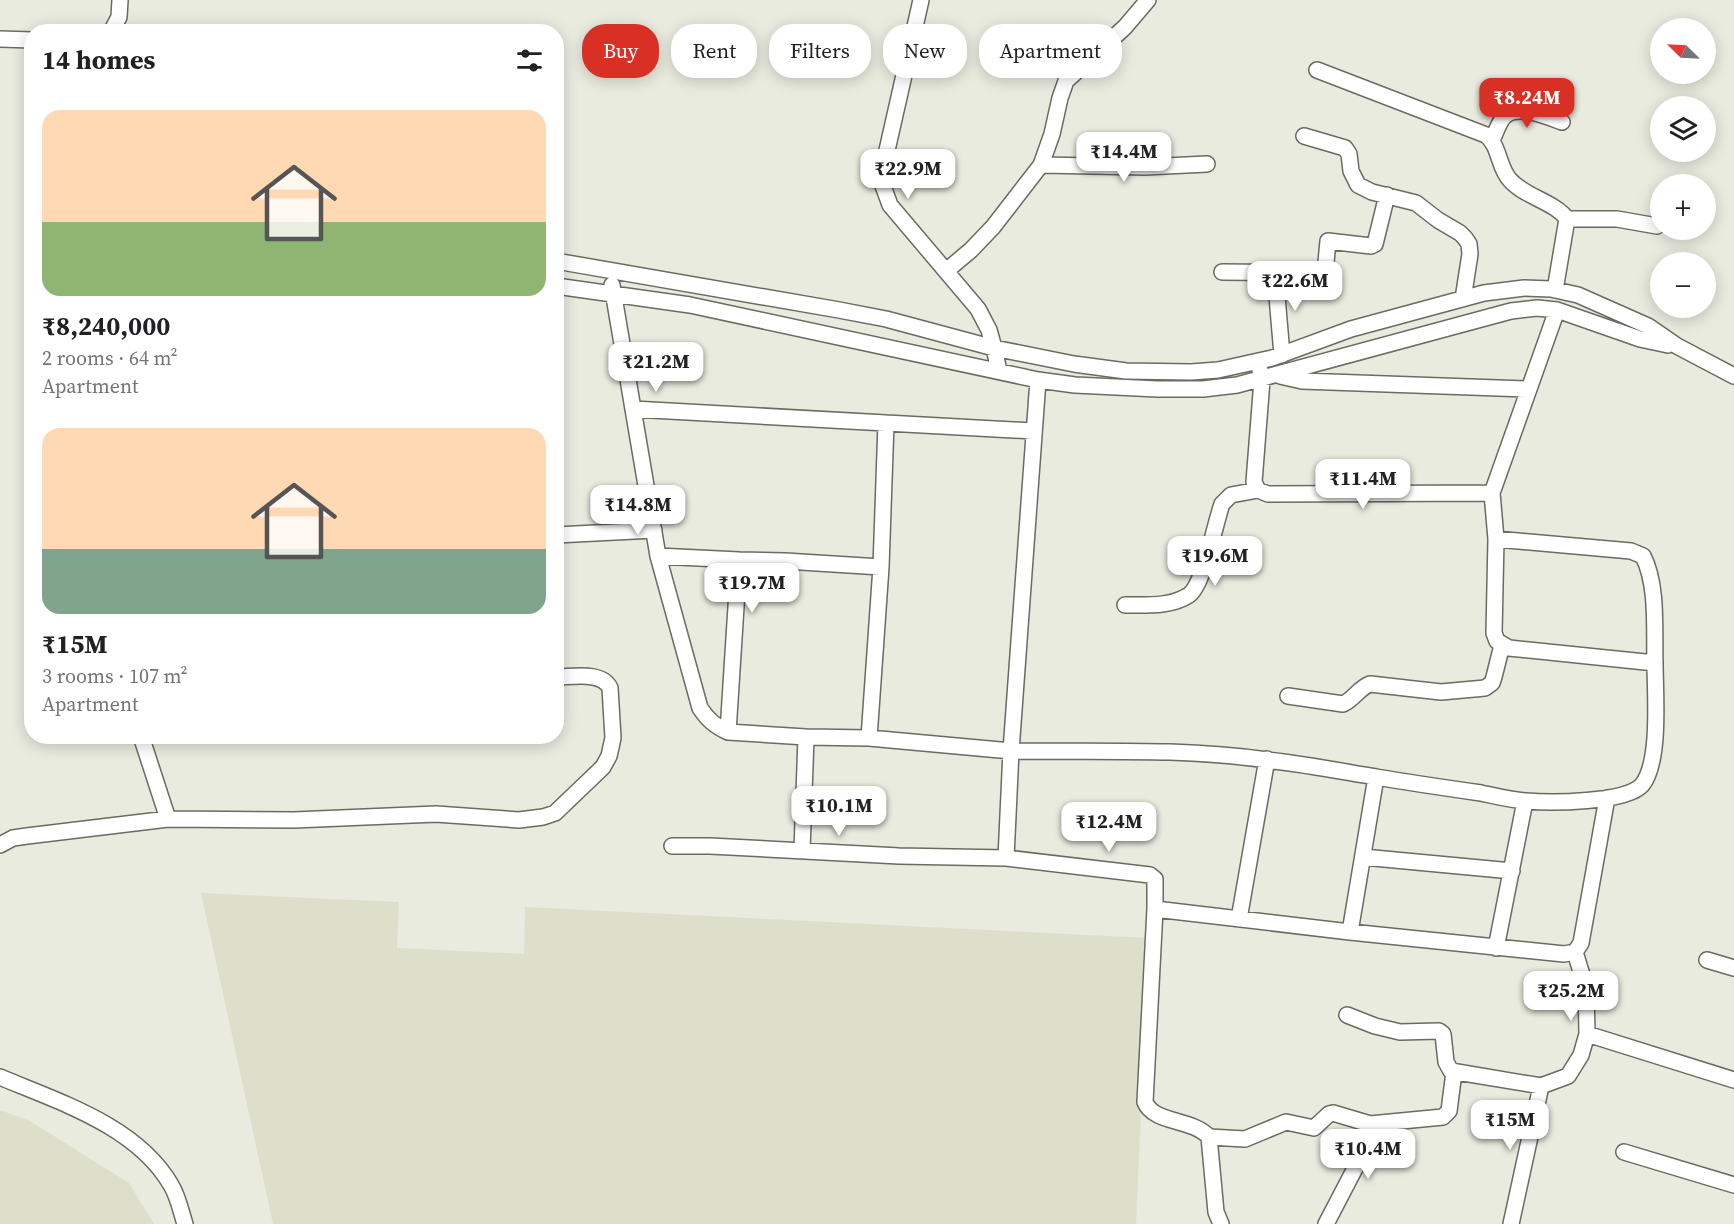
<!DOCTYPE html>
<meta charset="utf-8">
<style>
body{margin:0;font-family:"Source Serif 4",serif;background:#f2f2f2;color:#202124;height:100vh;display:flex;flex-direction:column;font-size:22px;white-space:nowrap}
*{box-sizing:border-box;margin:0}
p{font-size:20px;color:#757577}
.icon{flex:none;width:33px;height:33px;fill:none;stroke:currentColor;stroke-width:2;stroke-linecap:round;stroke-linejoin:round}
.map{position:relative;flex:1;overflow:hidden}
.sheet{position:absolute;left:24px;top:24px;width:540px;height:720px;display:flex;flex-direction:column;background:#fff;border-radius:24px;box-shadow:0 3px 15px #0003}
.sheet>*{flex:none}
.top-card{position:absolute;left:582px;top:24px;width:570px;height:54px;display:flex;gap:12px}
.needle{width:39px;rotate:294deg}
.controls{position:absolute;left:1650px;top:18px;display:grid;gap:12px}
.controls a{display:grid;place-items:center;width:66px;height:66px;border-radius:50%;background:#fff;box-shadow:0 3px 15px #0003;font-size:30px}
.price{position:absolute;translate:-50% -51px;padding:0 14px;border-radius:12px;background:#fff;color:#222;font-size:20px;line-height:39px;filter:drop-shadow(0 2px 3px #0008)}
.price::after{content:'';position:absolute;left:50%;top:36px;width:18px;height:14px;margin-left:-9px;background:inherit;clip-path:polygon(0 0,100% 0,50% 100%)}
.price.selected{background:#d93025;color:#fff}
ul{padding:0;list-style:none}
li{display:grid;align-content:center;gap:12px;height:318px;padding:0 18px}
li span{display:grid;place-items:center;height:186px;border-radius:18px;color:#555}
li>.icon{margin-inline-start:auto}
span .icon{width:108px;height:108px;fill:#fffc;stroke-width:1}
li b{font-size:26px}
h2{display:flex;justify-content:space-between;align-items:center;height:72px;padding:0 18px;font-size:26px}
.chip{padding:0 21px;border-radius:24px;background:#fff;box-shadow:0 3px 15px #0003;font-size:21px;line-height:54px}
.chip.selected{background:#d93025;color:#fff}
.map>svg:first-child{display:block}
</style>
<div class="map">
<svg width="1734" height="1224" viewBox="0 0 1734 1224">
<rect width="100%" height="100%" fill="#e9ebdf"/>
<path fill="#dddfcb" d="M 201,893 L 399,902 L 397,948 L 524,954 L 525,907 L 1149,938 L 1136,1224 L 273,1224 Z
M 0,1110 L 30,1121 L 129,1183 L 154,1224 L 0,1224 Z"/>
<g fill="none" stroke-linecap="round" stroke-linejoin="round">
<defs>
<path id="minor" d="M 921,0 L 883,168 L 882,183 L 890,205 L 978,309 L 989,330 L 994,348 L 999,371
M 111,32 L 119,17 L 120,0
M 0,39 L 32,40
M 1317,70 L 1486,135 C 1500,146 1498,167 1510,180 C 1525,197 1555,202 1567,219 L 1555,290
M 1304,136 L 1345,148 L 1349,154 L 1351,171 L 1358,185 L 1372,192 L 1416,203 L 1438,220 L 1460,233 L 1465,238 L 1469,244 L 1470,254 L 1463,299
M 1492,140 C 1496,133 1499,120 1506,115 C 1520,105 1548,117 1562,122
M 1041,165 L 1145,167 L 1207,164
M 1567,219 L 1617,219 L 1657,226
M 556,261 L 839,310 L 886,319 L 994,348 L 1074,364 L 1126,371 L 1191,372 L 1218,370 L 1272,358 L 1351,329 L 1484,293 L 1524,288 L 1551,289 L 1578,295 L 1648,326 L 1677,346 L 1734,376
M 946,271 L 971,250 L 993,227 L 1041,165 L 1052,134 L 1060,98 L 1066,81 L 1125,27 L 1148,0
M 1222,272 L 1325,273 L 1328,241 L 1371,246 L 1375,244 L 1387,195
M 1275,273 L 1282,355
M 612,285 L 633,409 L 886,423
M 556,286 L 690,305 L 1038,380 L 1075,385 L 1157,389 L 1203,389 L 1237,385 L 1511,311 L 1537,308 L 1557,310 L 1640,339 L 1668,345
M 1260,370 L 1262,380 L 1254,482 L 1258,490 L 1268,494 L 1492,493 L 1529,389
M 1280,376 L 1302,381 L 1529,389 L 1557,310
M 1038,380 L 1011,751 C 1096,752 1183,748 1267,760 C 1304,764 1340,771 1376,777
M 633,409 L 658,556 L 739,560
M 1492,493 L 1496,539 L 1494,633 L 1497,641 L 1509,648 L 1655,663 C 1654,630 1658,585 1643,556 L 1631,551 L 1496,539
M 556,535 L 654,530
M 658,556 L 700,708 C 708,720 715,726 728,732
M 1125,605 C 1146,605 1171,607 1189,595 C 1204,584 1215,523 1222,504 L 1231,495 L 1258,490
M 1288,696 L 1343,704 C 1354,699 1359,688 1370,684 L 1441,692 L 1485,688 L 1492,683 L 1494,677 L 1502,645
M 141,736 L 168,819
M 806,737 L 728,732 L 739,560 L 785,561 L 881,567
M 869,738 L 881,567 L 886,423 L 1033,431
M 0,845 L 13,838 L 27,836 L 168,819 L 294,820 L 436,814 L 519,820 L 543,817 L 555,813 L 603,767 L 609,756 L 613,738 L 610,688 C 602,671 573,677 556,677
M 672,846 L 710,846 L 899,856 L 1006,858
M 802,851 L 806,737 L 869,738 L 1011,751 L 1006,858 L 1150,875 L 1155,879 L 1155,909 L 1350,932 L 1376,777 C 1411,783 1446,788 1481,793 C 1495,796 1511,800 1526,801 C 1550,803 1626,803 1642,785 C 1661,762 1655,692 1655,663
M 1363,857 L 1512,871
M 1155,909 L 1145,1102 C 1154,1124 1192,1118 1209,1137 L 1216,1212 L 1221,1224
M 1239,919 L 1267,759
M 1350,932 L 1564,954 L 1575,952 L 1581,943 L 1607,798
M 1496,948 L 1525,801
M 1707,960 L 1734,968
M 1347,1015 L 1375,1026 L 1400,1032 L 1439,1031 L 1443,1034 L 1446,1062 L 1451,1071 L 1541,1086 L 1568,1076 L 1581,1055 L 1587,1034 L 1586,988 L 1575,952
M 1587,1034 L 1734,1080
M 0,1077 C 59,1102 137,1126 171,1185 C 178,1196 181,1212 185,1224
M 1209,1137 L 1245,1139 L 1286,1122 L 1314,1128 L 1329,1114 L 1333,1113 L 1370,1124 L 1443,1117 L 1449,1111 L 1454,1072
M 1624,1152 L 1734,1185
M 1326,1224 L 1363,1153 L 1370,1124
M 1511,1224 L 1541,1086"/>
</defs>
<use href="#minor" stroke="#6a6b61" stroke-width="18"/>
<use href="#minor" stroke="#fff" stroke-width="15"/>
</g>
</svg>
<div class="controls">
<a><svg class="needle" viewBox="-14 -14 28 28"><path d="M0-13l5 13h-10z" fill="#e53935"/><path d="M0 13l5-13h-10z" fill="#757577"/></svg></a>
<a><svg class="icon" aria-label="layers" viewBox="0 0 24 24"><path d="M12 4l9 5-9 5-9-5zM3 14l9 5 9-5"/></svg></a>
<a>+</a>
<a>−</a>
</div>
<b class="price selected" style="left:1527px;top:129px">₹8.24M</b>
<b class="price" style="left:1124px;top:183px">₹14.4M</b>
<b class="price" style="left:908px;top:200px">₹22.9M</b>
<b class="price" style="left:1295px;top:312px">₹22.6M</b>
<b class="price" style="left:656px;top:393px">₹21.2M</b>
<b class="price" style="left:1363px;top:510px">₹11.4M</b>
<b class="price" style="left:638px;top:536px">₹14.8M</b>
<b class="price" style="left:1215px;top:587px">₹19.6M</b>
<b class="price" style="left:752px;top:614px">₹19.7M</b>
<b class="price" style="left:839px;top:837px">₹10.1M</b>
<b class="price" style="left:1109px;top:853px">₹12.4M</b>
<b class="price" style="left:1571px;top:1022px">₹25.2M</b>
<b class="price" style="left:1510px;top:1151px">₹15M</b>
<b class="price" style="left:1368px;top:1180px">₹10.4M</b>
<div class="top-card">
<a class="chip selected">Buy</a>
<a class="chip">Rent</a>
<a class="chip">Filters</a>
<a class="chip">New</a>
<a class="chip">Apartment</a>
</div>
<section class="sheet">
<h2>14 homes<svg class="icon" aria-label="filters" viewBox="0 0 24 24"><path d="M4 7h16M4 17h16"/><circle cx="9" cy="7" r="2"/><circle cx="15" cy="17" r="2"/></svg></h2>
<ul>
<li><span style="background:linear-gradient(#ffd9b3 60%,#8fb573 0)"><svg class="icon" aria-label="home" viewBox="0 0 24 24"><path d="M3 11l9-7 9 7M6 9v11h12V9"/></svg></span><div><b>₹8,240,000</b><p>2 rooms · 64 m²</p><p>Apartment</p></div></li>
<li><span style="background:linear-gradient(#ffd9b3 65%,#7fa58c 0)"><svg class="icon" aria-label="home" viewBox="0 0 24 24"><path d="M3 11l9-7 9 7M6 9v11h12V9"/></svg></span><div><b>₹15M</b><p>3 rooms · 107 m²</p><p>Apartment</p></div></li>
</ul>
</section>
</div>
